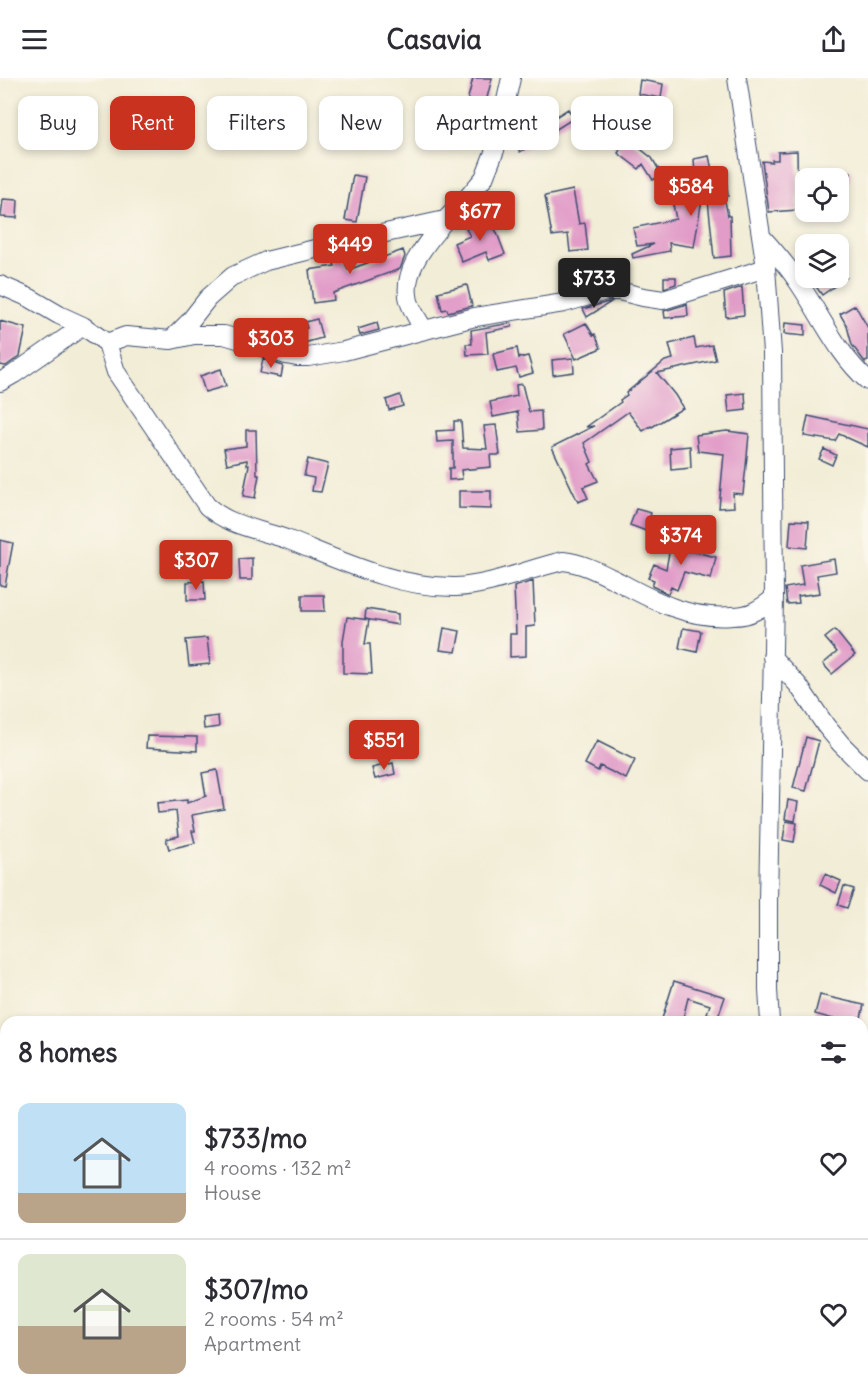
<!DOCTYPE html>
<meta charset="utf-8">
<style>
body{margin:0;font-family:Delius,sans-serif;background:#f2f2f3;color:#2b2b33;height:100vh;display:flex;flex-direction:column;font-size:22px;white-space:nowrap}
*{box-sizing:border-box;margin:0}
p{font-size:20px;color:#7c7c81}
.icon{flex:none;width:33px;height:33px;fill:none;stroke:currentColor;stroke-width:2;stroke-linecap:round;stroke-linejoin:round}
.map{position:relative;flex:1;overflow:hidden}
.drawer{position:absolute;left:0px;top:938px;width:868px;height:386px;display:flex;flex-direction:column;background:#fff;border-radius:18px 18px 0 0;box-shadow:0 3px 9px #0003}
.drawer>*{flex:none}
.hud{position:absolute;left:18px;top:18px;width:832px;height:54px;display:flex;gap:12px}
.fabs{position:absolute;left:795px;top:90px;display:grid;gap:12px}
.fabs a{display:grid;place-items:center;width:54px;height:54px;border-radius:12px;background:#fff;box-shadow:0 3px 9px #0003;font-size:30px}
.price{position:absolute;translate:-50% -51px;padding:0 14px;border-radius:6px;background:#c8321e;color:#fff;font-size:20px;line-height:39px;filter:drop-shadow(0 2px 3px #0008)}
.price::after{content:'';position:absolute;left:50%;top:36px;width:18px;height:14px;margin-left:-9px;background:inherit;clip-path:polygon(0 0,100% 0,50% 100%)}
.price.active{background:#222;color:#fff}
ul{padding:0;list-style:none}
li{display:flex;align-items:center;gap:18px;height:150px;padding:0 18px}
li+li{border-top:2px solid #e1e1e2}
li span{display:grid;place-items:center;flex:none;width:168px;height:120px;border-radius:12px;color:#555}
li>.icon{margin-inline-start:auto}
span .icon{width:72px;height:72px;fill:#fffc;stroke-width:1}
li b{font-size:26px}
h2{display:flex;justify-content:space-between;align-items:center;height:72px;padding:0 18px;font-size:26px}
.tag{padding:0 21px;border-radius:12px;background:#fff;box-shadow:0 3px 9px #0003;font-size:21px;line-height:54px}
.tag.active{background:#c8321e;color:#fff}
header{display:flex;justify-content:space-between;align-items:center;height:78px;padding:0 18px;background:#fff;font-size:27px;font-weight:700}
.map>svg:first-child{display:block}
</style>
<header><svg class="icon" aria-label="menu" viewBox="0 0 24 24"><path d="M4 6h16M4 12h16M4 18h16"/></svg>Casavia<svg class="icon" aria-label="share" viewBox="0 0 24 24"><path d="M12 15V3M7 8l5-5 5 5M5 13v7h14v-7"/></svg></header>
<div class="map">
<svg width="868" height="1322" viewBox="0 0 868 1322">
<rect width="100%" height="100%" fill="#fbf7ec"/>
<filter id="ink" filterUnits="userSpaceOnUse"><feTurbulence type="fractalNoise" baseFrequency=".0167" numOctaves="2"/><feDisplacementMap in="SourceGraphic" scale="12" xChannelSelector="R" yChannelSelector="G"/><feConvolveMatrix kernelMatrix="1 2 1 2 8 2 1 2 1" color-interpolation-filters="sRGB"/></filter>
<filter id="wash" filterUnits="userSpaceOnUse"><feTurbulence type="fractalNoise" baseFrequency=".008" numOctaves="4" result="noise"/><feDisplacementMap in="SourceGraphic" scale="24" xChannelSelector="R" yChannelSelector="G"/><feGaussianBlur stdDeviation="1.35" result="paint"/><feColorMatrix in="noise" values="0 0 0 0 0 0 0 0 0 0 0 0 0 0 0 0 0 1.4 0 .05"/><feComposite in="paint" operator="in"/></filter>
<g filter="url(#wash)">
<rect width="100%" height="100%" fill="#f2edd6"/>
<g id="blocks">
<path fill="#e19cc8" d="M 473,0 L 492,0 L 485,28 L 467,24 Z
M 640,2 L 663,6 L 661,20 L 638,16 Z
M 568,31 L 574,40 L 520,74 L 514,65 Z
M 623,47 L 623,59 L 629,62 L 652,80 L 662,97 L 653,102 L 643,86 L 639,91 L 618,75 L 620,72 L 609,63 Z
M 797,73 L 798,132 L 769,134 L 762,83 L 772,84 L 772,82 L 778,82 L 778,74 Z
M 709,78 L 714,101 L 726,100 L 728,118 L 724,118 L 728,138 L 730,138 L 731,178 L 714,180 L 706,103 L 705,103 L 694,169 L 669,165 L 670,173 L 633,180 L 632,176 L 654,166 L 637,168 L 633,150 L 676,141 L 671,117 L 696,112 L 694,81 Z
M 837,90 L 851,94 L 849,104 L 834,100 Z
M 353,97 L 365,99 L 357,144 L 345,142 Z
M 573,112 L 579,146 L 585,145 L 588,172 L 570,174 L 568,156 L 552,158 L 545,118 Z
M 3,121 L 18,122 L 17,140 L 1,139 Z
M 488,138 L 497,155 L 505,176 L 489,182 L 486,174 L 462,184 L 454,165 L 470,158 L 466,151 Z
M 403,172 L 405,178 L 400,191 L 333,215 L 334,222 L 313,225 L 309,192 L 335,188 L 333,183 L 343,179 L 348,192 Z
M 664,199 L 676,199 L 676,206 L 664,210 Z
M 810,200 L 846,200 L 822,217 Z
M 467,207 L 472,228 L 448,234 L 447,231 L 442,232 L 438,214 Z
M 742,209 L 744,237 L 726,239 L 724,215 Z
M 608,224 L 611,224 L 587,239 L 583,231 Z
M 687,226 L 688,238 L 665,240 L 664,233 Z
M 855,227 L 868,250 L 868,283 L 865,284 L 852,267 L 847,248 L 840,236 Z
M 317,241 L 322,260 L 300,266 L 296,253 L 307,250 L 305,244 Z
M 0,243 L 26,250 L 20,278 L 6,288 L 0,287 Z
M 377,245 L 379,252 L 360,257 L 358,251 Z
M 511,245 L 512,249 L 486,254 L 488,276 L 467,277 L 466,266 L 472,266 L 471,252 Z
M 586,245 L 593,257 L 595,256 L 601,270 L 576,281 L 564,256 Z
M 785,245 L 805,247 L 805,258 L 784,256 Z
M 694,260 L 696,270 L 712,267 L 716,282 L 657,295 L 675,317 L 683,330 L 652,349 L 651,348 L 643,353 L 628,334 L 584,365 L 592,384 L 589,386 L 598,403 L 583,409 L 588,420 L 578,424 L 552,369 L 594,348 L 586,349 L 621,324 L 620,322 L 627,317 L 626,315 L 665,283 L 673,281 L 669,266 Z
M 517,270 L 519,280 L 528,278 L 533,295 L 519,299 L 516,290 L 497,294 L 493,276 Z
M 573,280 L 574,294 L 553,297 L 552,282 Z
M 263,281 L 283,288 L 281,299 L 260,295 Z
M 221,291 L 226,308 L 205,314 L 200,298 Z
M 522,306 L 529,334 L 541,333 L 542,352 L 520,354 L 518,334 L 493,339 L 490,324 L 517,318 L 516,307 Z
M 745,315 L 746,332 L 729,334 L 727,317 Z
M 400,317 L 403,328 L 389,332 L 386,322 Z
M 808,338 L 868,351 L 868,369 L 839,356 L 835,363 L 804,358 Z
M 454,343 L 461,343 L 463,370 L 487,371 L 484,348 L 496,347 L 500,377 L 490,377 L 491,389 L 461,392 L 462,401 L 449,402 L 449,390 L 453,390 L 453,363 L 437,364 L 436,353 L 454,352 Z
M 246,352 L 256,352 L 257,397 L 259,397 L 255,420 L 243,418 L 249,387 L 247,387 L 247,382 L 227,386 L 224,371 L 246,368 Z
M 727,353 L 749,356 L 747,378 L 743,416 L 733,415 L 734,429 L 719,430 L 724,376 L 698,373 L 696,357 Z
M 690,368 L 691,390 L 671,392 L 670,370 Z
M 824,371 L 836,377 L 832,387 L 819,381 Z
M 308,381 L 328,386 L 321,414 L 312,413 L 314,400 L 304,398 Z
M 459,413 L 491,413 L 491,431 L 459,430 Z
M 636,431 L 651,435 L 646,453 L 630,447 Z
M 791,442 L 809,443 L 807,470 L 789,468 Z
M 672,459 L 691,462 L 690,473 L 716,479 L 711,501 L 684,494 L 677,512 L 671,509 L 668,516 L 652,508 L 654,502 L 648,500 L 654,486 L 666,491 Z
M 0,462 L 13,465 L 5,508 L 0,507 Z
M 252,480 L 252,502 L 240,502 L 239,481 Z
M 834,481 L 836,494 L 817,497 L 820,515 L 798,518 L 799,525 L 787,526 L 785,510 L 803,507 L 800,487 Z
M 204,503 L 205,522 L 187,522 L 187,504 Z
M 533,503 L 535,548 L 526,549 L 526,578 L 510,579 L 510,556 L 516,556 L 514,509 Z
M 302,517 L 324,517 L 325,533 L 302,533 Z
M 366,531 L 398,536 L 398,547 L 365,541 Z
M 347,539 L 369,542 L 365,566 L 370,566 L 372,596 L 343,595 L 343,563 Z
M 444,550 L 460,553 L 456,574 L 440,572 Z
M 683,550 L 701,553 L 697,574 L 679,570 Z
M 835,552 L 855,577 L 832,596 L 823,586 L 837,574 L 825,560 Z
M 207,560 L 210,586 L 189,588 L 186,562 Z
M 218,638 L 219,649 L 204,651 L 203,640 Z
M 147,658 L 197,659 L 197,673 L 146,670 Z
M 806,659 L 819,663 L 806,713 L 793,710 Z
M 597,663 L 635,682 L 626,701 L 600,688 L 598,693 L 585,686 Z
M 393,685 L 395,696 L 375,701 L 372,690 Z
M 217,692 L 224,731 L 192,737 L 195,753 L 192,753 L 195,765 L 169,771 L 166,761 L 179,758 L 176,733 L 158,735 L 157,725 L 187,722 L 187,725 L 206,718 L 202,695 Z
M 788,722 L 798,724 L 795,743 L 785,741 Z
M 786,743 L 797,745 L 794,764 L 783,762 Z
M 825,796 L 841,803 L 836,815 L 820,807 Z
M 844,808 L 854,811 L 847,830 L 838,827 Z
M 674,903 L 725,919 L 718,939 L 707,935 L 710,927 L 688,920 L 682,944 L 661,944 Z
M 820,917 L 864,927 L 860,944 L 844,944 L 815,936 Z"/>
</g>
</g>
<g filter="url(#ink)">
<use href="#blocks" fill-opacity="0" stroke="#3b4c70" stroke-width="1.5"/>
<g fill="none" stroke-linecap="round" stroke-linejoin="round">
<defs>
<path id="minor" d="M 737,0 L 766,190 L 772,275 L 774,520 L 768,823 L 768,912 L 770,944
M 761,158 C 773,172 786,186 796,201 C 820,235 837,276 868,303
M 0,207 L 30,220 L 59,237 L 83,248 L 107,265 L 126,258 L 171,262 L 190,243 L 208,220 L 233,198 L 266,183 L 331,167 L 445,142 L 468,119 L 484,100 L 495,72 L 511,0
M 424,252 C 419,243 412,233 409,223 C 401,192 428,164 445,142
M 171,262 L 194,257 L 224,257 L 241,262 L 286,277 L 297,279 L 308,279 L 344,273 L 475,239 L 564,225 L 606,213 L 619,213 L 643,219 L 663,222 L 766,190
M 107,265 L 116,294 L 207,428 C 229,448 258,451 286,461 C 340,482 396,510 456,509 C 493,507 528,491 563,483 C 583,485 601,495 619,504 C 654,523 691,542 732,538 C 739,538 748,537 755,533 C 761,530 768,525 774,520
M 0,304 L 14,296 L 83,248
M 772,579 L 798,607 L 826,648 L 841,666 L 868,693
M 823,1322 L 823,1317"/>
</defs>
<use href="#minor" stroke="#3b4c70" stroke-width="20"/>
<use href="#minor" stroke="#fff" stroke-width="18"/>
</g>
</g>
</svg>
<div class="fabs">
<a><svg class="icon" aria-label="locate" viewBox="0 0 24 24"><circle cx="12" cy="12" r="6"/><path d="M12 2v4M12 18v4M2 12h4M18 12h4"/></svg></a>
<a><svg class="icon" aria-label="layers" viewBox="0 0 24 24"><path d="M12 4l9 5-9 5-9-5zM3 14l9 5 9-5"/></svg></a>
</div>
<b class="price" style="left:691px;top:139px">$584</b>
<b class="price" style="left:480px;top:164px">$677</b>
<b class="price" style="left:350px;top:197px">$449</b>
<b class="price active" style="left:594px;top:231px">$733</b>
<b class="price" style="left:271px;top:291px">$303</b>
<b class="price" style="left:681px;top:488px">$374</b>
<b class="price" style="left:196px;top:513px">$307</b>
<b class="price" style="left:384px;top:693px">$551</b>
<div class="hud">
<a class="tag">Buy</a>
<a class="tag active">Rent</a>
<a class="tag">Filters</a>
<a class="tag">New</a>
<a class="tag">Apartment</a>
<a class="tag">House</a>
</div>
<section class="drawer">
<h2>8 homes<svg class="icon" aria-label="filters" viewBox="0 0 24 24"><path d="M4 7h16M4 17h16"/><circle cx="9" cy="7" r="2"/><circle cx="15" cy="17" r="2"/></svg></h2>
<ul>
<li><span style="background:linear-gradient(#bfe0f5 75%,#b9a48a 0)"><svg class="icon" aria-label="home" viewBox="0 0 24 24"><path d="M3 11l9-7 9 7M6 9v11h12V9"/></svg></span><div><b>$733/mo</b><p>4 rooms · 132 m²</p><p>House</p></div><svg class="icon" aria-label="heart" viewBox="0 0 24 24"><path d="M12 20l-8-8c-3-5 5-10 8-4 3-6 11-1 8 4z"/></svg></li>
<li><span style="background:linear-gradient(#dfe7d0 60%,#b9a48a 0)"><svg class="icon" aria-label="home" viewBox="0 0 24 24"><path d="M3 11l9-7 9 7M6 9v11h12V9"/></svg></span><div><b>$307/mo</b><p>2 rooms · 54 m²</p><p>Apartment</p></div><svg class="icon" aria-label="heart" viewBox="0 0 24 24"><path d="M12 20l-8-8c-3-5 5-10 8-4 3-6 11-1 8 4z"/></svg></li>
</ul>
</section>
</div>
